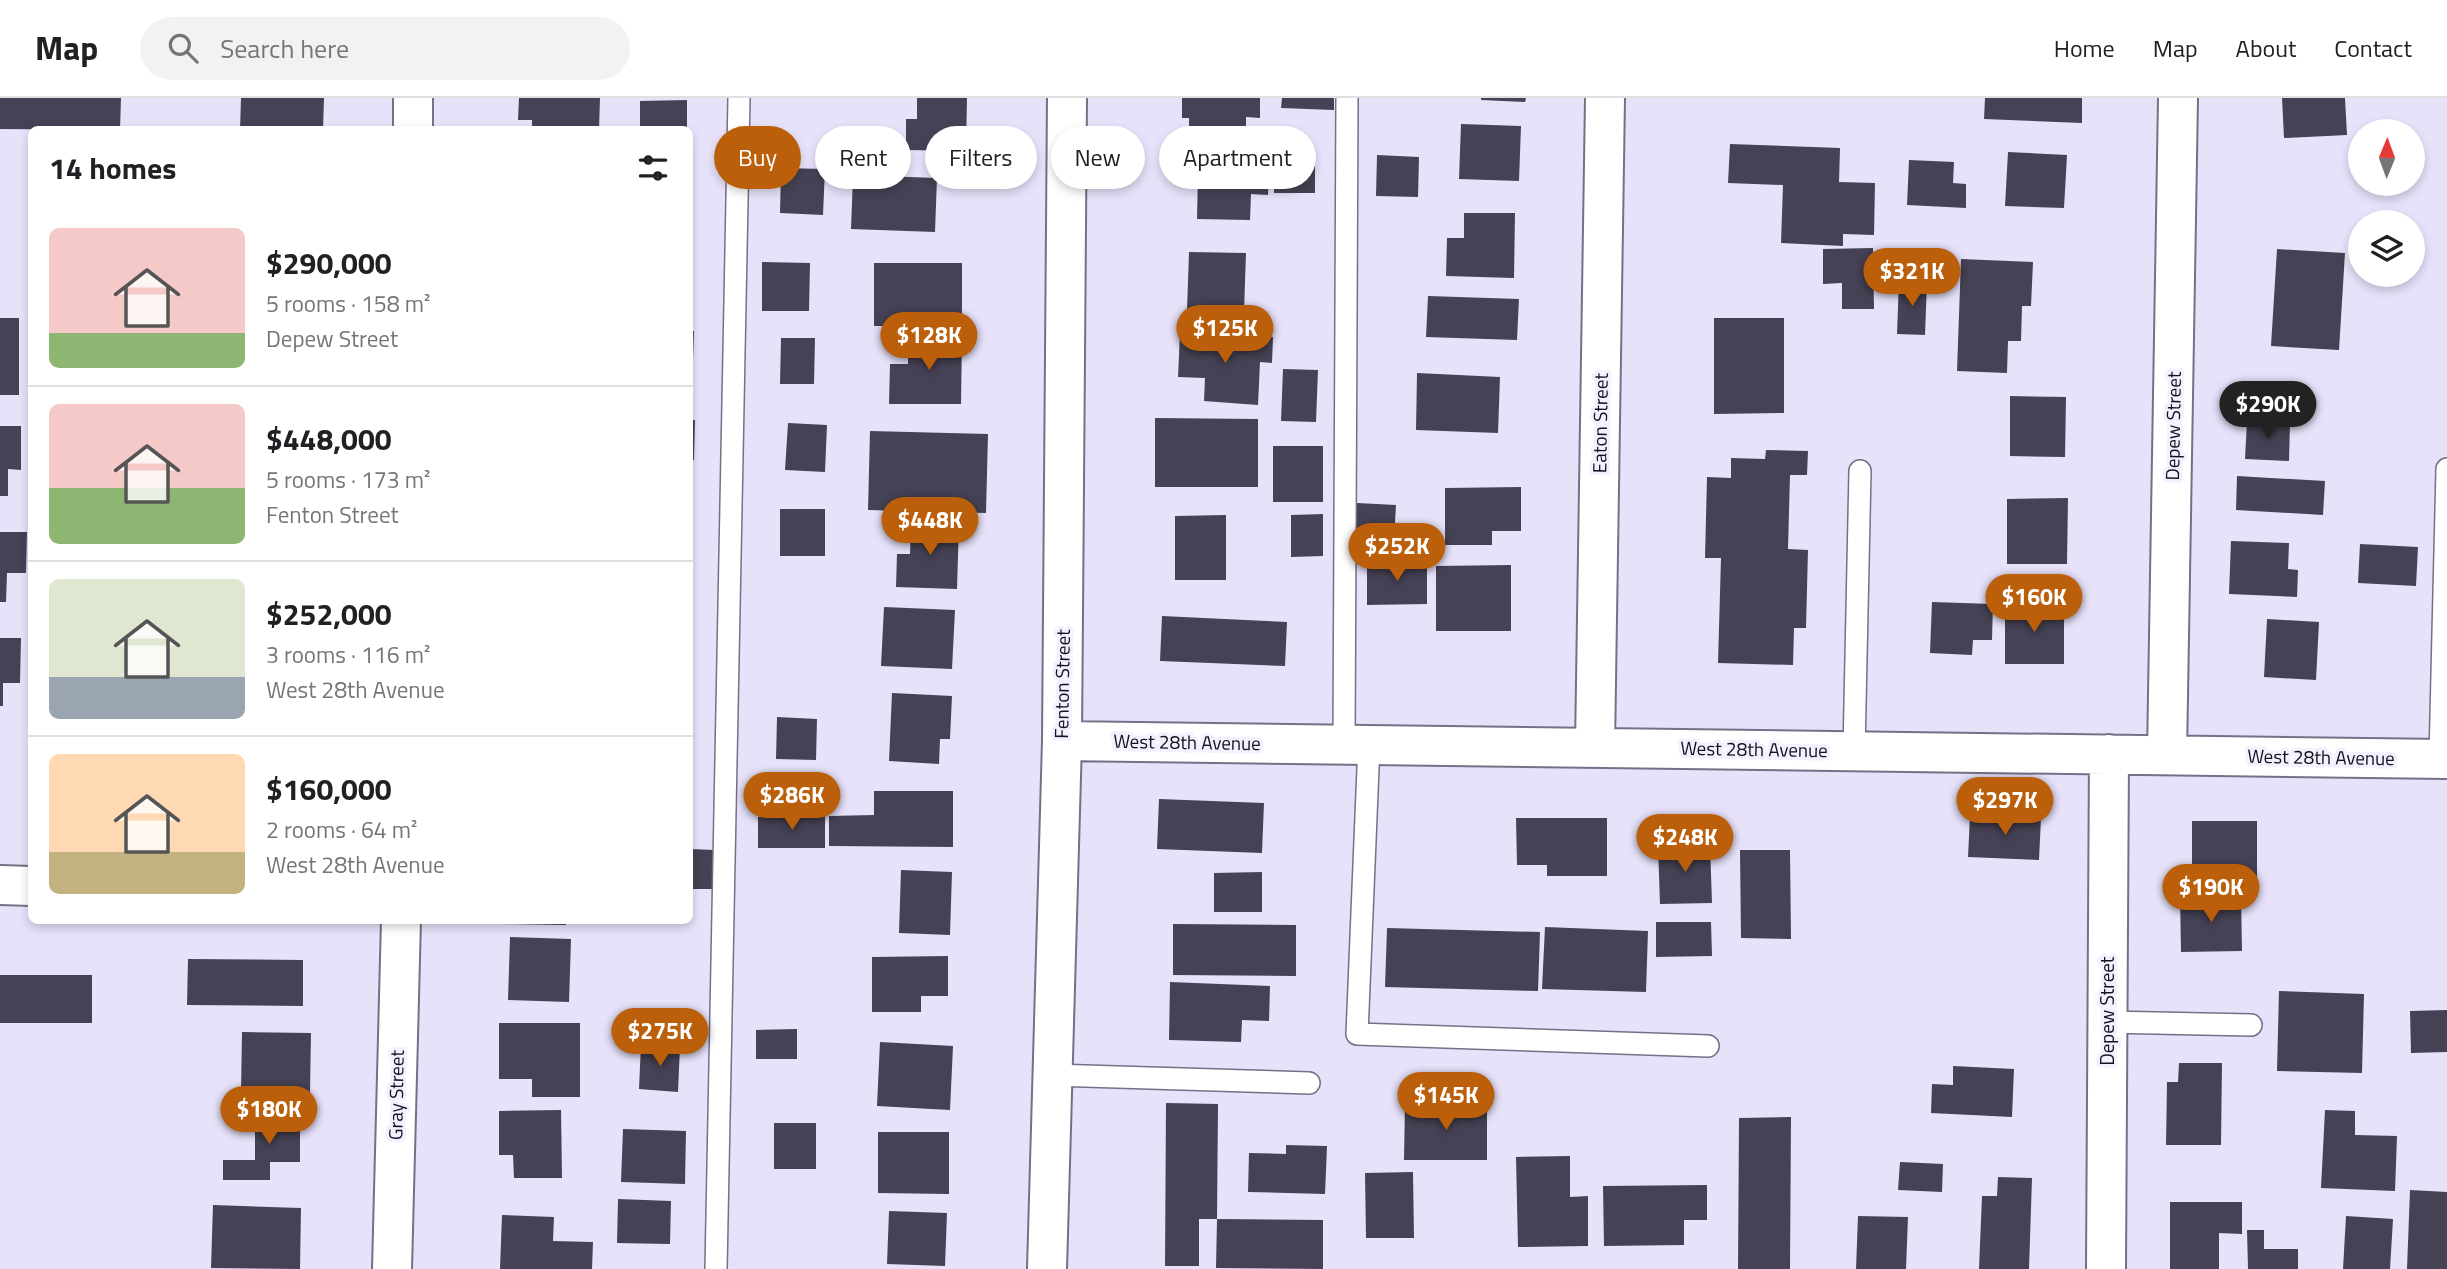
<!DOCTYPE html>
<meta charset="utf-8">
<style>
body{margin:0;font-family:"Titillium Web",sans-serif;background:#f2f2f2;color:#202124;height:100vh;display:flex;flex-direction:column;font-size:26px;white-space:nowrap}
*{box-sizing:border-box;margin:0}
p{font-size:23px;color:#757577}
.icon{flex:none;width:38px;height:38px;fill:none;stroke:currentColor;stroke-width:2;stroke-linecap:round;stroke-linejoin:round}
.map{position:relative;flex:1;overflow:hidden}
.side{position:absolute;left:28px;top:28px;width:665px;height:798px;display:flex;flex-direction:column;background:#fff;border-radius:10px;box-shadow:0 4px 10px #0003}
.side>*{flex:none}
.banner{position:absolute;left:714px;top:28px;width:665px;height:63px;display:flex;gap:14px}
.needle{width:46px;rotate:1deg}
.fabs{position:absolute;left:2348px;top:21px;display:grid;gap:14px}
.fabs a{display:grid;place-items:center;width:77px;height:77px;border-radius:50%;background:#fff;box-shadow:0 4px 10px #0003;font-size:35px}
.price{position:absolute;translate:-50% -60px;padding:0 16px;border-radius:24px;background:#bb5f0a;color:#fff;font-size:23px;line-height:46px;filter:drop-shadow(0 2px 4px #0008)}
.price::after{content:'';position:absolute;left:50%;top:42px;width:21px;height:16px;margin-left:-10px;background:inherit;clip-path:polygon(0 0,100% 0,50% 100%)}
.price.current{background:#222;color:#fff}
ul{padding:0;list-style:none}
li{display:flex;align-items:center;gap:21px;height:175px;padding:0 21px}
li+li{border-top:2px solid #e0e0e0}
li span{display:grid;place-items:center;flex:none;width:196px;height:140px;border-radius:10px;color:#555}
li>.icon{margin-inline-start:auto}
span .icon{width:84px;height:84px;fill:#fffc;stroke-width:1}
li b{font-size:30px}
h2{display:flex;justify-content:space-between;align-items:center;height:84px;padding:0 21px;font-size:30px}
.pill{padding:0 24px;border-radius:32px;background:#fff;box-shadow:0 4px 10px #0003;font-size:24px;line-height:63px}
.pill.current{background:#bb5f0a;color:#fff}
header{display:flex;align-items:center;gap:42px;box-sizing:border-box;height:98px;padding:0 35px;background:#fff;border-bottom:2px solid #e0e0e0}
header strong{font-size:33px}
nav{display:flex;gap:38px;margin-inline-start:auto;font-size:24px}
.search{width:490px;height:63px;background:#f2f2f2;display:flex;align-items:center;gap:18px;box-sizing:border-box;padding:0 24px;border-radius:38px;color:#757577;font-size:26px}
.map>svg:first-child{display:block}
</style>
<header>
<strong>Map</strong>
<div class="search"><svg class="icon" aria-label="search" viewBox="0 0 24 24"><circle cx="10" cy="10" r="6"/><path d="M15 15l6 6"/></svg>Search here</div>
<nav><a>Home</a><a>Map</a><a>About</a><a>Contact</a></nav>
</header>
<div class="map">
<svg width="2447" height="1171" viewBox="0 0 2447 1171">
<rect width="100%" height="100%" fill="#e7e2fa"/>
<path fill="#464255" d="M 0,0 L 121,0 L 120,32 L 0,31 Z
M 241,0 L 324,0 L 323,32 L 240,32 Z
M 519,0 L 600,0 L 599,32 L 532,32 L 532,22 L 518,22 Z
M 917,0 L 967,0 L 966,53 L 906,52 L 906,21 L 917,21 Z
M 1182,0 L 1260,0 L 1260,20 L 1246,19 L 1246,42 L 1189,43 L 1189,20 L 1182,20 Z
M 1282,0 L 1334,0 L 1334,12 L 1281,10 Z
M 1481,0 L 1526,0 L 1525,4 L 1481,2 Z
M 1985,0 L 2082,0 L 2082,25 L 1984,21 Z
M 2282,0 L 2345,0 L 2347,37 L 2284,40 Z
M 687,2 L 687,32 L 640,32 L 640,3 Z
M 1461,26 L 1521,28 L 1519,83 L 1459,81 Z
M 1730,46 L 1840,50 L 1839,84 L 1875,85 L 1874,137 L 1843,136 L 1843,148 L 1781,145 L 1783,87 L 1728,85 Z
M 2008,54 L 2067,57 L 2064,110 L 2005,108 Z
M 1274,57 L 1315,57 L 1315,95 L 1274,95 Z
M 1377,57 L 1419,59 L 1418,99 L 1376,98 Z
M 1909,62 L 1954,64 L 1953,85 L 1966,86 L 1966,110 L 1907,107 Z
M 781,70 L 825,71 L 823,117 L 780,115 Z
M 1198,73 L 1269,74 L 1268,97 L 1251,96 L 1250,122 L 1197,121 Z
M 853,77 L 937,80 L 935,134 L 851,131 Z
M 1464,115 L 1515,115 L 1514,180 L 1446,178 L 1447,140 L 1464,140 Z
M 1873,150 L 1874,211 L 1842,211 L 1842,185 L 1823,186 L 1823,151 Z
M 2277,151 L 2345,155 L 2339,252 L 2271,248 Z
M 1189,154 L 1246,155 L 1244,214 L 1187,212 Z
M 1961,161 L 2033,164 L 2031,208 L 2022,208 L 2021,243 L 2008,243 L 2007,275 L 1957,273 Z
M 762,164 L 810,165 L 809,213 L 762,213 Z
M 874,165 L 962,165 L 962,228 L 874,228 Z
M 1899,182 L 1927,184 L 1925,237 L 1897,236 Z
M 1428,198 L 1519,201 L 1517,242 L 1426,239 Z
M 0,220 L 19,220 L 19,297 L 0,297 Z
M 1714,220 L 1784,220 L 1784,315 L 1714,316 Z
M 690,233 L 694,233 L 693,262 L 690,261 Z
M 1180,235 L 1273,239 L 1272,265 L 1260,264 L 1258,307 L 1204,303 L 1205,280 L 1178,279 Z
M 908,238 L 962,238 L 961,306 L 889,306 L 890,266 L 908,266 Z
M 781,240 L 815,240 L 814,286 L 780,286 Z
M 1283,271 L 1318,272 L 1316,324 L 1281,323 Z
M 1417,275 L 1500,279 L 1498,335 L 1416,332 Z
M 2010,298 L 2066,299 L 2065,359 L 2010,358 Z
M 1155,320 L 1258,321 L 1258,389 L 1155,389 Z
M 690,322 L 695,322 L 694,362 L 690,362 Z
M 2247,323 L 2290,325 L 2289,363 L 2245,361 Z
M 788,325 L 827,327 L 825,374 L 785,372 Z
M 0,328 L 21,328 L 21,372 L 8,371 L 8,398 L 0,398 Z
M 870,333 L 988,336 L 986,415 L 868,412 Z
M 1273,348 L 1323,348 L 1323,404 L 1273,404 Z
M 1766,352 L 1808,353 L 1807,377 L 1790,377 L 1788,451 L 1808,452 L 1806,530 L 1794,530 L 1793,567 L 1718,565 L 1721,460 L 1705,460 L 1707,379 L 1731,380 L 1731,360 L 1765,361 Z
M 2237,378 L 2325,383 L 2323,417 L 2236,412 Z
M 1521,389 L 1521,433 L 1492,433 L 1492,447 L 1445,447 L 1445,390 Z
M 2068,400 L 2067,466 L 2007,466 L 2007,401 Z
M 1357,405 L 1396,407 L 1394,443 L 1355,441 Z
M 780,411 L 825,411 L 825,458 L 780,458 Z
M 1323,416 L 1323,458 L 1291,459 L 1291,417 Z
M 1226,417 L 1226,482 L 1175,482 L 1175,418 Z
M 911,423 L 959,425 L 957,491 L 896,489 L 897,456 L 910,456 Z
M 0,434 L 27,434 L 26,475 L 7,475 L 6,504 L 0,504 Z
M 2231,443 L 2289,445 L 2288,471 L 2298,472 L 2297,499 L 2229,496 Z
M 2360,446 L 2418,449 L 2416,488 L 2358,485 Z
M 1427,463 L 1427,506 L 1367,507 L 1367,464 Z
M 1511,467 L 1511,533 L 1436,533 L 1436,468 Z
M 1932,504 L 1993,506 L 1992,542 L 1973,542 L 1972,557 L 1930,555 Z
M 2005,506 L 2064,507 L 2064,566 L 2005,566 Z
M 884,509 L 955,512 L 952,571 L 881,568 Z
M 1162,518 L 1287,524 L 1285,568 L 1160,563 Z
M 2267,521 L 2319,524 L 2316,582 L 2264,579 Z
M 0,540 L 21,540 L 20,585 L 3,585 L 3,608 L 0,608 Z
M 892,595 L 952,598 L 950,641 L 940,641 L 939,666 L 889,663 Z
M 777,619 L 817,621 L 816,662 L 776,661 Z
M 874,693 L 953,693 L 953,749 L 829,748 L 829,718 L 874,717 Z
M 1159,701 L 1264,705 L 1262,755 L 1157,751 Z
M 1970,717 L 2041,720 L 2039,762 L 1968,759 Z
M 825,718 L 825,750 L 758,750 L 758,719 Z
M 1516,720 L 1607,720 L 1607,778 L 1547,778 L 1547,767 L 1517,767 Z
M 2192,723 L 2257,723 L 2257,780 L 2192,779 Z
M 1710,747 L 1712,805 L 1660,806 L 1658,748 Z
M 690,751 L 715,752 L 715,791 L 690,791 Z
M 1740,752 L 1790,752 L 1791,841 L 1741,840 Z
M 901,772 L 952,774 L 950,837 L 899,835 Z
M 1262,774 L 1262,814 L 1214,814 L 1214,775 Z
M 2241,797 L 2242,853 L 2181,854 L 2180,798 Z
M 502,822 L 566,822 L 566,827 L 502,826 Z
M 1656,824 L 1711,824 L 1712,858 L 1656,859 Z
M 1173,826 L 1296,827 L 1296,878 L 1173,877 Z
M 1545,829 L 1648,833 L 1646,894 L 1542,891 Z
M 1387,830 L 1540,834 L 1538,893 L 1385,889 Z
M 510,839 L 571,841 L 569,904 L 508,902 Z
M 948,858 L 948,898 L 921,898 L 921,914 L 872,914 L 872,859 Z
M 188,861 L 303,862 L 303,908 L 187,907 Z
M 0,877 L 92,877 L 92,925 L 0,925 Z
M 1170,884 L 1270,888 L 1269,923 L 1242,922 L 1241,944 L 1169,942 Z
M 2279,893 L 2364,896 L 2362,975 L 2277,973 Z
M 2447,912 L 2447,954 L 2411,955 L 2410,913 Z
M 499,925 L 580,925 L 580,999 L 532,999 L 532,981 L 499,981 Z
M 797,931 L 797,961 L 756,961 L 756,932 Z
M 242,934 L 311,935 L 310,995 L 241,995 Z
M 880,944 L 953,948 L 950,1012 L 877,1008 Z
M 641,946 L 680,948 L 678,994 L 639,991 Z
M 2179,965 L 2222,965 L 2221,1047 L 2166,1047 L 2167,984 L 2178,984 Z
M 1953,968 L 2014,971 L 2012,1019 L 1931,1015 L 1932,986 L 1953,987 Z
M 1166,1005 L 1218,1006 L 1217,1121 L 1199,1121 L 1199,1168 L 1165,1168 Z
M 1405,1005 L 1487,1005 L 1487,1062 L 1404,1062 Z
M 561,1012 L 562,1080 L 514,1080 L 513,1057 L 499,1057 L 499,1013 Z
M 2325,1012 L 2355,1013 L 2355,1037 L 2397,1038 L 2395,1093 L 2321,1090 Z
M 255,1013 L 300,1013 L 300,1064 L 270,1064 L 270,1082 L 223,1082 L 223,1062 L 255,1062 Z
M 1791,1019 L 1790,1171 L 1738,1171 L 1739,1020 Z
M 774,1025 L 816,1025 L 816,1071 L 774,1071 Z
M 623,1031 L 686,1033 L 685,1086 L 621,1084 Z
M 878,1034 L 949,1034 L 949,1096 L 878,1095 Z
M 1286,1047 L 1327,1048 L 1325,1096 L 1248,1094 L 1249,1055 L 1286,1056 Z
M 1570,1058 L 1570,1099 L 1588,1098 L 1588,1148 L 1518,1149 L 1516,1059 Z
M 1900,1064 L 1943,1066 L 1942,1094 L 1898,1092 Z
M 1413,1074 L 1414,1140 L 1366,1140 L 1365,1075 Z
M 1998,1079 L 2032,1080 L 2029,1171 L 1979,1171 L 1982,1098 L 1997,1098 Z
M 1707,1087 L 1707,1122 L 1684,1122 L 1684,1147 L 1604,1148 L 1603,1088 Z
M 2410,1092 L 2447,1094 L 2447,1171 L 2407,1171 Z
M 618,1101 L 671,1103 L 670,1146 L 617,1145 Z
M 2170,1104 L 2242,1104 L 2242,1136 L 2219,1135 L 2219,1171 L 2170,1171 Z
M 213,1107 L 301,1110 L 300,1171 L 211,1170 Z
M 889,1113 L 947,1115 L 945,1168 L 887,1166 Z
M 502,1117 L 554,1119 L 553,1143 L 593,1144 L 592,1171 L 500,1171 Z
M 1858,1118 L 1908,1119 L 1906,1171 L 1856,1171 Z
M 2346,1118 L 2393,1121 L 2390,1171 L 2343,1171 Z
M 1217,1121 L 1323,1122 L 1323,1171 L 1216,1170 Z
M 2247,1132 L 2264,1132 L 2264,1151 L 2298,1151 L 2298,1171 L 2248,1171 Z"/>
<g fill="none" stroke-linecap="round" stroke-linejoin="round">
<defs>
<path id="service" d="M 1344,646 L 1347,0
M 1369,646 L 1357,936 L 1708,948
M 1854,653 L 1860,373
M 2440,660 L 2447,371
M 2107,924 L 2251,927
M 1052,977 L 1309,985
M 716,1171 L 739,0"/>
<path id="minor" d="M 413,32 L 413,0
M 1062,643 L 2447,661
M 1595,649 L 1605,0
M 2167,657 L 2178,0
M 0,787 L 32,788
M 392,1171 L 401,822
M 1047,1171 L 1062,643 L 1067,0
M 2106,1171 L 2109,656"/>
</defs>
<use href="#service" stroke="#757085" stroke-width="24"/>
<use href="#minor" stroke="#757085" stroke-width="42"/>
<use href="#service" stroke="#fff" stroke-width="21"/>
<use href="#minor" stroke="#fff" stroke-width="38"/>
</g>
<g text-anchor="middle" stroke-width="7" stroke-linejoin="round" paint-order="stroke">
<g font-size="19" fill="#14121a" stroke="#f3f0ff">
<text transform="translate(1600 325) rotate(-89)" y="7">Eaton Street</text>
<text transform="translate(2173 328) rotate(-89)" y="7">Depew Street</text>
<text transform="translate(1062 586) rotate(-89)" y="7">Fenton Street</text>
<text transform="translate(1187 644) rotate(1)" y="7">West 28th Avenue</text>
<text transform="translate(1754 651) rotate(1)" y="7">West 28th Avenue</text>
<text transform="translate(2321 659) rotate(1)" y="7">West 28th Avenue</text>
<text transform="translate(2107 913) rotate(-90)" y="7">Depew Street</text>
<text transform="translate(396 997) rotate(-89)" y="7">Gray Street</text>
</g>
</g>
</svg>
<div class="fabs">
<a><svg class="needle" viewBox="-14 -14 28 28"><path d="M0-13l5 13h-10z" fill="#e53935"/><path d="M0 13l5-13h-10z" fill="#757577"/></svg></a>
<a><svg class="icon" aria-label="layers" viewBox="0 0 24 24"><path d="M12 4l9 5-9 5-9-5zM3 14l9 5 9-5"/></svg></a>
</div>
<b class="price" style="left:1912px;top:210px">$321K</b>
<b class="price" style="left:1225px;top:267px">$125K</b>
<b class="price" style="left:929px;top:274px">$128K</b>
<b class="price current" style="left:2268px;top:343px">$290K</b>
<b class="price" style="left:930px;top:459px">$448K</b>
<b class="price" style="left:1397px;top:485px">$252K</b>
<b class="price" style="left:2034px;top:536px">$160K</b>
<b class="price" style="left:792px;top:734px">$286K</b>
<b class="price" style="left:2005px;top:739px">$297K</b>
<b class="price" style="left:1685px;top:776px">$248K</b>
<b class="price" style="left:2211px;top:826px">$190K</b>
<b class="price" style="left:660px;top:970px">$275K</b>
<b class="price" style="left:1446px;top:1034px">$145K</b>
<b class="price" style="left:269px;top:1048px">$180K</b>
<div class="banner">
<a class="pill current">Buy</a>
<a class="pill">Rent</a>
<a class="pill">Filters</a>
<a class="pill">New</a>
<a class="pill">Apartment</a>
</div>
<section class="side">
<h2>14 homes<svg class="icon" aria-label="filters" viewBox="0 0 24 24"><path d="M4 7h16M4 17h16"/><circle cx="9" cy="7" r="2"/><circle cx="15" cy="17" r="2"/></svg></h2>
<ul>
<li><span style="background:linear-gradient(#f6c9c9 75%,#8fb573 0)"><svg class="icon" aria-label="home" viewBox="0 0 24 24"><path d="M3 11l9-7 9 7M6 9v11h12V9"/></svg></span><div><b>$290,000</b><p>5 rooms · 158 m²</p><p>Depew Street</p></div></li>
<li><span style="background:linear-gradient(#f6c9c9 60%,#8fb573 0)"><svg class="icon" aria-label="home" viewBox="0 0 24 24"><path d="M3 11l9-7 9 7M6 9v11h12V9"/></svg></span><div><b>$448,000</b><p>5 rooms · 173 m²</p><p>Fenton Street</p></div></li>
<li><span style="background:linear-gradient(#dfe7d0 70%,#9aa5b1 0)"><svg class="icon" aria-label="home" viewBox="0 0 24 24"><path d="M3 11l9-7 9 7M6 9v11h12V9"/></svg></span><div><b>$252,000</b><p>3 rooms · 116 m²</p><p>West 28th Avenue</p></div></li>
<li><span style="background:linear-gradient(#ffd9b3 70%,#c2b280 0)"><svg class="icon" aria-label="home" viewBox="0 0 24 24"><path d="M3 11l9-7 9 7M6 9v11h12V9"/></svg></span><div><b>$160,000</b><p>2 rooms · 64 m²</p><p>West 28th Avenue</p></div></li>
</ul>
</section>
</div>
